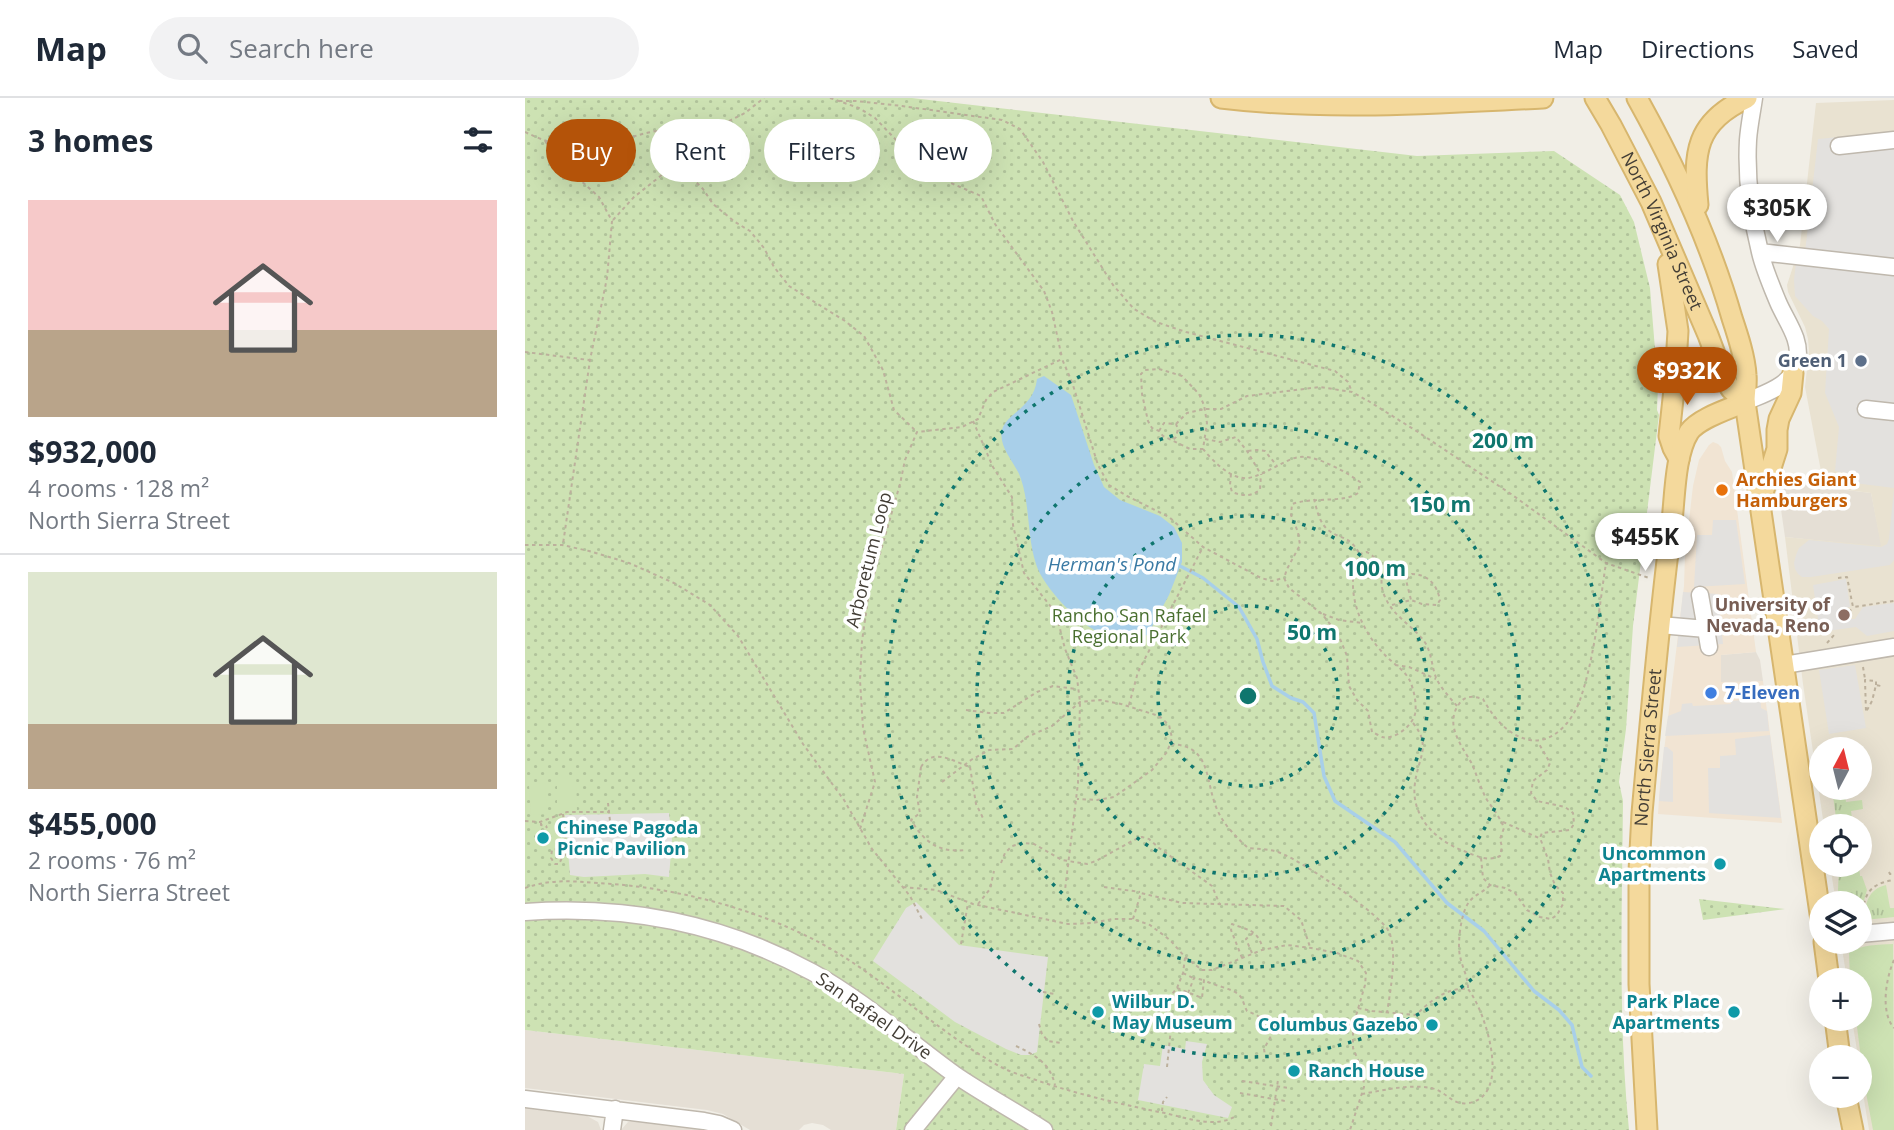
<!DOCTYPE html>
<meta charset="utf-8">
<style>
body{margin:0;font-family:"Open Sans",sans-serif;background:#f2f2f3;color:#1f2937;height:100vh;display:flex;flex-direction:column;font-size:26px;white-space:nowrap}
*{box-sizing:border-box;margin:0}
p{font-size:23px;color:#747a83}
.icon{flex:none;width:38px;height:38px;fill:none;stroke:currentColor;stroke-width:2;stroke-linecap:round;stroke-linejoin:round}
.map{position:relative;flex:1;overflow:hidden}
.details{display:flex;flex-direction:column;background:#fff;width:525px}
.details>*{flex:none}
.guide{position:absolute;left:21px;top:21px;width:665px;height:63px;display:flex;gap:14px}
.needle{width:46px;rotate:7deg}
.tools{position:absolute;left:1284px;top:639px;display:grid;gap:14px}
.tools a{display:grid;place-items:center;width:63px;height:63px;border-radius:50%;background:#fff;box-shadow:0 7px 28px #0002;font-size:35px}
.price{position:absolute;translate:-50% -60px;padding:0 16px;border-radius:24px;background:#fff;color:#222;font-size:23px;line-height:46px;filter:drop-shadow(0 2px 4px #0008)}
.price::after{content:'';position:absolute;left:50%;top:42px;width:21px;height:16px;margin-left:-10px;background:inherit;clip-path:polygon(0 0,100% 0,50% 100%)}
.price.current{background:#b45309;color:#fff}
ul{padding:0;list-style:none}
li{display:grid;align-content:center;gap:14px;height:371px;padding:0 28px}
li+li{border-top:2px solid #e0e1e3}
li span{display:grid;place-items:center;height:217px;border-radius:0px;color:#555}
li>.icon{margin-inline-start:auto}
span .icon{width:126px;height:126px;fill:#fffc;stroke-width:1}
li b{font-size:30px}
h2{display:flex;justify-content:space-between;align-items:center;height:84px;padding:0 28px;font-size:30px}
.chip{padding:0 24px;border-radius:32px;background:#fff;box-shadow:0 7px 28px #0002;font-size:24px;line-height:63px}
.chip.current{background:#b45309;color:#fff}
header{display:flex;align-items:center;gap:42px;box-sizing:border-box;height:98px;padding:0 35px;background:#fff;border-bottom:2px solid #e0e1e3}
header strong{font-size:33px}
nav{display:flex;gap:38px;margin-inline-start:auto;font-size:24px}
.search{width:490px;height:63px;background:#f2f2f3;display:flex;align-items:center;gap:18px;box-sizing:border-box;padding:0 24px;border-radius:38px;color:#747a83;font-size:26px}
main{display:flex;flex:1;min-height:0}
.map>svg:first-child{display:block}
</style>
<header>
<strong>Map</strong>
<div class="search"><svg class="icon" aria-label="search" viewBox="0 0 24 24"><circle cx="10" cy="10" r="6"/><path d="M15 15l6 6"/></svg>Search here</div>
<nav><a>Map</a><a>Directions</a><a>Saved</a></nav>
</header>
<main>
<section class="details">
<h2>3 homes<svg class="icon" aria-label="filters" viewBox="0 0 24 24"><path d="M4 7h16M4 17h16"/><circle cx="9" cy="7" r="2"/><circle cx="15" cy="17" r="2"/></svg></h2>
<ul>
<li><span style="background:linear-gradient(#f6c9c9 60%,#b9a48a 0)"><svg class="icon" aria-label="home" viewBox="0 0 24 24"><path d="M3 11l9-7 9 7M6 9v11h12V9"/></svg></span><div><b>$932,000</b><p>4 rooms · 128 m²</p><p>North Sierra Street</p></div></li>
<li><span style="background:linear-gradient(#dfe7d0 70%,#b9a48a 0)"><svg class="icon" aria-label="home" viewBox="0 0 24 24"><path d="M3 11l9-7 9 7M6 9v11h12V9"/></svg></span><div><b>$455,000</b><p>2 rooms · 76 m²</p><p>North Sierra Street</p></div></li>
</ul>
</section>
<div class="map">
<svg width="1369" height="1032" viewBox="0 0 1369 1032">
<defs>
<pattern id="grass-tufts" width="24" height="20" patternUnits="userSpaceOnUse" patternTransform="scale(1.75)"><rect width="24" height="20" fill="#cde2b3"/><path d="M3 7l-1-3M5 7V3M7 7l1-3M15 17l-1-3M17 17v-4M19 17l1-3" fill="none" stroke="#b1c39b"/></pattern>
<pattern id="park-dots" width="8" height="8" patternUnits="userSpaceOnUse" patternTransform="scale(1.75)"><rect width="8" height="8" fill="#cde2b3"/><path d="M2 2h.1M6 6h.1" fill="none" stroke="#b1c39b" stroke-width="1.8" stroke-linecap="round"/></pattern>
</defs>
<rect width="100%" height="100%" fill="#f1eee6"/>
<path fill="#e5dfd5" d="M 1252,384 L 1346,395 L 1357,449 L 1260,439 Z
M 1231,554 L 1235,562 L 1238,583 L 1196,585 L 1196,557 Z
M 0,932 L 379,976 L 371,1032 L 306,1032 L 298,1027 L 287,1025 L 279,1027 L 274,1032 L 225,1032 L 198,1016 L 182,1012 L 0,990 Z
M 0,1010 L 62,1018 L 73,1024 L 76,1032 L 0,1032 Z
M 109,1023 L 177,1032 L 96,1032 L 103,1024 Z"/>
<path fill="#f1e4d3" d="M 1188,344 L 1193,346 L 1196,349 L 1200,363 L 1207,374 L 1231,554 L 1196,557 L 1196,584 L 1238,583 L 1257,725 L 1133,716 L 1135,686 L 1159,488 L 1160,457 L 1168,388 L 1174,362 L 1184,347 Z"/>
<path fill="#e9e2d1" fill-rule="evenodd" d="M 1369,2 L 1369,1032 L 1344,1032 L 1335,977 L 1335,959 L 1333,959 L 1327,921 L 1335,920 L 1335,882 L 1322,882 L 1316,844 L 1335,844 L 1335,805 L 1311,805 L 1305,767 L 1335,766 L 1335,728 L 1299,728 L 1278,586 L 1260,439 L 1356,448 L 1346,395 L 1299,389 L 1280,289 L 1284,253 L 1283,241 L 1280,229 L 1263,194 L 1262,187 L 1275,147 L 1291,5 ZM 1297,651 L 1335,651 L 1335,690 L 1297,690 Z"/>
<path fill="url(#grass-tufts)" d="M 1307,690 L 1319,690 L 1321,704 L 1337,702 L 1338,711 L 1326,713 L 1328,728 L 1312,728 Z
M 1314,767 L 1334,767 L 1335,778 L 1337,778 L 1342,792 L 1335,817 L 1335,805 L 1315,805 L 1313,792 Z
M 1361,787 L 1365,810 L 1369,810 L 1369,819 L 1339,822 C 1340,806 1343,791 1361,787 Z"/>
<path fill="url(#park-dots)" d="M 0,0 L 387,0 L 892,58 L 1029,53 L 1095,97 L 1109,124 L 1125,190 L 1133,288 L 1132,312 L 1134,317 L 1108,528 L 1101,631 L 1094,684 L 1098,703 C 1097,813 1093,923 1104,1032 L 371,1032 L 379,976 L 0,932 Z
M 1174,801 L 1260,811 L 1178,822 Z"/>
<path fill="#cde2b3" d="M 51,677 L 52,713 L 32,714 L 32,678 Z
M 20,685 L 22,716 L 6,717 L 4,687 Z
M 1368,846 L 1369,1032 L 1348,1032 L 1339,984 L 1331,921 L 1335,920 L 1335,882 L 1325,882 L 1324,855 C 1337,846 1353,847 1368,846 Z"/>
<path fill="#e3e1de" d="M 1369,34 L 1369,163 L 1280,154 L 1293,41 Z
M 1271,164 L 1369,175 L 1369,390 L 1321,384 L 1321,375 L 1310,373 L 1314,329 L 1300,295 L 1304,231 L 1297,223 L 1288,218 L 1270,198 L 1269,182 Z
M 1369,391 L 1369,462 L 1365,467 L 1286,479 L 1277,479 L 1273,476 L 1270,471 L 1269,465 L 1271,457 L 1274,450 L 1284,442 L 1356,449 L 1362,446 L 1364,441 Z
M 1188,422 L 1211,422 L 1220,486 L 1169,489 L 1172,437 L 1187,437 Z
M 1321,481 L 1325,509 L 1318,510 L 1316,512 L 1317,517 L 1320,521 L 1330,521 L 1338,509 L 1369,505 L 1369,533 L 1342,538 L 1331,529 L 1295,534 L 1288,487 Z
M 1158,494 L 1193,496 L 1198,546 L 1152,549 Z
M 1330,567 L 1341,630 L 1304,636 L 1294,572 Z
M 1235,590 L 1236,610 L 1242,613 L 1244,633 L 1140,638 L 1143,618 L 1156,613 L 1157,606 L 1167,605 L 1168,608 L 1206,606 L 1206,603 L 1218,602 L 1218,591 Z
M 1245,637 L 1256,720 L 1184,715 L 1183,670 L 1195,670 L 1195,658 L 1211,657 L 1210,641 Z
M 1139,649 L 1142,649 L 1148,654 L 1148,704 L 1134,703 Z
M 144,715 L 147,742 L 144,779 L 120,776 L 59,779 L 45,777 L 40,717 Z
M 391,804 L 434,847 L 523,859 L 512,954 L 505,957 L 496,957 L 481,951 L 430,924 L 348,863 L 381,810 Z
M 661,943 L 682,946 L 677,964 L 678,982 L 689,997 L 707,1009 L 703,1020 L 613,1002 L 619,966 L 635,968 L 638,947 L 660,951 Z"/>
<path fill="#a8cfe9" d="M 519,278 L 546,297 L 569,367 L 579,389 L 595,402 L 635,418 L 649,429 L 657,445 L 657,464 L 644,497 L 623,536 L 611,546 C 600,542 586,540 575,535 C 553,525 518,489 511,466 C 502,438 505,408 496,381 C 491,365 473,350 477,332 C 481,315 509,310 512,281 Z"/>
<g fill="none" stroke-linecap="round" stroke-linejoin="round">
<path stroke="#a8cfe9" stroke-width="3.5" d="M 655,468 L 678,480 L 714,509 L 732,541 L 738,564 L 747,588 L 766,600 L 778,604 L 789,615 L 799,678 L 810,703 L 870,744 L 922,805 L 959,833 L 1009,893 L 1034,912 L 1047,927 L 1057,969 L 1066,978"/>
<defs>
<path id="minor" d="M 1314,48 L 1369,42
M 1235,154 L 1369,169
M 1220,304 C 1240,295 1268,288 1272,263 C 1277,242 1261,223 1253,204 C 1246,187 1239,171 1235,154 C 1226,118 1221,79 1223,42 C 1224,28 1227,14 1229,0
M 1341,311 L 1369,314
M 1135,527 L 1181,531 L 1175,497
M 1181,531 L 1184,549
M 1259,567 L 1369,549
M 0,814 C 103,807 196,825 287,874 C 338,902 382,942 429,976 C 458,996 490,1013 519,1032
M 1335,836 L 1369,833
M 0,1001 L 179,1023 L 194,1026 L 208,1032
M 87,1032 L 90,1011
M 388,1032 L 432,978"/>
<g id="major">
<path d="M 696,0 C 803,13 911,5 1018,0"/>
<path id="s1" d="M 1070,0 L 1086,27 L 1126,104 L 1183,237 L 1199,280 L 1206,291 L 1220,304"/>
<path d="M 1112,0 C 1151,70 1185,143 1207,220 C 1213,238 1220,259 1221,277 C 1222,286 1220,295 1220,304 L 1297,829"/>
<path d="M 1173,107 C 1168,55 1170,24 1222,0"/>
<path d="M 1143,166 L 1153,233 L 1150,282 L 1144,338 L 1148,350 L 1154,361"/>
<path d="M 1237,398 L 1252,351 L 1252,332 L 1254,321 L 1266,295 L 1268,275"/>
<path d="M 1299,844 L 1304,882"/>
<path d="M 1310,920 L 1315,959"/>
<path d="M 1321,998 L 1328,1032"/>
<path id="s2" d="M 1122,1032 L 1114,886 L 1114,773 L 1117,715 C 1126,617 1134,520 1147,423 C 1150,397 1150,356 1164,334 C 1174,320 1204,311 1220,304"/>
</g>
</defs>
<use href="#minor" stroke="#bfb8ad" stroke-width="19"/>
<use href="#major" stroke="#d7b66e" stroke-width="23"/>
<path stroke="#bcb09c" stroke-width="2" stroke-dasharray="3.5 3.5" stroke-linecap="butt" d="M 305,0 L 334,10 L 350,20 L 374,45 L 394,48 L 406,57 L 426,85 L 456,98 L 470,126 L 519,193 L 527,214 L 537,260
M 314,3 L 331,3 L 377,8 L 477,22 L 495,31 L 518,64 L 548,123 L 588,187 L 609,211 L 631,224 L 661,234 L 810,273 L 823,284 L 827,294
M 0,34 C 23,45 48,53 74,48 C 94,45 113,35 133,33 C 147,32 163,34 177,35
M 20,43 L 29,56 L 54,81 L 74,99 L 87,123 L 82,180 L 65,262 L 38,446
M 152,65 L 178,91 L 188,106 L 210,124 L 225,133 L 239,150 L 249,169 L 264,188 L 320,223 L 339,238 L 358,272 L 369,312 L 391,333
M 88,122 L 109,99 L 152,65 L 165,53 L 178,36 L 220,15 L 239,0
M 0,254 L 64,262
M 634,271 L 657,278 L 674,296 L 679,307 L 682,325 L 678,351 L 665,351 L 638,338 L 634,333 L 627,330 L 623,323 L 617,296 L 616,276 L 620,272 Z
M 448,323 L 468,369 L 487,399 L 488,427 L 499,475 L 531,515 L 540,551 L 552,580 L 555,604 L 553,685 L 540,792
M 651,326 L 662,315 L 680,311 L 696,311 L 722,298 L 795,289 L 827,294 L 845,304 L 893,334 L 986,396 L 1081,465 L 1124,480
M 634,333 L 639,325 L 651,326 L 653,331 L 651,339 L 648,342
M 680,341 L 695,344 L 711,339 L 722,353 L 735,375
M 678,351 C 688,363 706,382 723,380 C 734,378 744,372 754,367 C 762,363 770,358 780,359 C 794,359 823,375 835,384 L 833,395 C 820,405 786,399 767,406 L 766,417 L 773,434 L 775,447 L 762,471 L 759,480 L 764,490 L 797,516 L 813,536 L 822,558 L 824,588 L 832,602 L 843,613 L 847,634 C 848,634 856,639 857,639 C 870,642 887,628 890,616 C 892,606 889,592 885,583 C 880,572 867,565 859,556 C 834,530 818,489 835,456 L 842,454 C 866,469 850,481 861,501 C 869,519 891,530 901,546 C 907,557 907,571 912,582 C 917,591 925,600 932,608
M 723,353 L 732,352 L 740,353 L 752,368
M 706,376 L 705,387 L 707,394 C 718,398 725,399 735,392 L 736,376
M 789,401 C 792,412 794,424 803,432 C 816,442 824,437 834,455
M 0,447 L 37,447 L 64,453 L 104,465 L 149,485 L 185,507 L 213,538 L 278,646 L 319,702 L 347,751 L 385,798 L 398,823
M 1313,480 L 1322,479 L 1328,509 L 1369,503
M 867,507 L 886,502 L 897,506 L 912,507 L 915,502 C 912,487 903,476 887,476 L 881,482 L 886,502
M 798,516 L 814,522 L 837,525
M 1320,520 L 1327,510
M 1302,545 L 1309,537
M 870,567 L 884,569 L 911,581
M 1338,569 L 1340,581
M 1351,587 L 1351,583 L 1340,582 L 1341,614 L 1347,603 L 1351,587 L 1356,588
M 604,607 L 613,574 L 678,449
M 441,612 L 464,615 L 479,615 L 512,594 L 528,588 L 551,591
M 888,625 C 907,648 893,660 890,685 C 885,718 911,743 939,753 C 951,758 963,764 975,758 L 977,749 L 975,741 L 979,730 C 975,719 968,711 962,702 C 956,691 952,678 947,666 C 937,648 919,627 934,606 C 940,597 949,598 958,601 C 968,619 983,638 1005,642 C 1029,646 1048,622 1055,602 C 1070,558 1074,510 1081,465
M 646,646 C 685,648 680,678 690,706 C 696,724 709,737 723,750 C 736,751 748,751 760,757 C 779,765 857,817 864,834 C 873,854 865,894 862,915
M 396,669 L 392,699 L 395,715 L 386,722 C 400,745 414,755 441,752
M 445,669 L 451,706 L 458,720
M 417,684 L 446,662 L 464,652 L 488,651 L 502,639 L 527,628 L 555,604 L 575,602 L 596,606 L 634,618 L 644,627 L 647,640 L 645,646 L 642,654 L 627,672 L 589,699 L 572,702 L 552,701
M 83,705 L 86,732
M 38,716 L 41,750 L 27,752 L 26,760 L 30,766 L 34,766 L 37,760 L 41,756 L 41,750
M 0,723 L 15,724 L 42,714 L 85,714
M 978,724 L 1014,740
M 16,725 L 16,727 L 21,728 L 22,730
M 335,731 L 350,684 L 338,630 L 335,582 L 337,543 L 344,494 L 375,386 L 380,362 L 392,334 L 437,329 L 453,321 L 461,302 L 468,294 L 537,261 L 547,284 L 573,367 L 584,387 L 602,398 L 644,419 L 678,449 L 736,480 L 747,483 L 758,480
M 956,760 L 958,780 L 965,787 L 980,790 L 990,795 L 1002,812 L 1015,819 L 1026,821 L 1032,817 L 1038,806 L 1038,795 L 1030,787 L 1025,775 L 1023,761 L 1015,740 L 1017,735 L 1045,732 L 1049,726 L 1048,715 L 1040,709 L 1012,703 L 1006,695 L 1008,683 L 1022,672 L 1025,665 L 1013,644
M 476,765 L 480,755 L 487,748 L 498,745 L 509,746 L 537,762 L 562,766 L 571,763 L 609,742 L 617,739 L 624,741 L 634,750 L 687,788 L 695,807
M 1364,774 L 1365,776 L 1369,776
M 378,789 L 411,792 L 448,806 L 543,826 L 568,825 L 587,821 L 608,821 L 625,827 L 645,842 L 660,859 L 677,872 L 687,872 L 737,852 L 762,847 L 786,850 L 812,855 L 833,863 L 841,875 L 840,887 L 828,928 L 828,950 L 838,974 L 839,989 L 825,1032
M 579,789 L 615,794
M 0,790 C 26,781 46,783 73,785 C 150,789 239,812 306,851 C 366,886 415,936 476,969 C 487,975 499,978 511,982 C 551,996 592,1005 634,1014 C 658,1018 688,1032 711,1018
M 453,806 L 465,791 L 469,773
M 1337,820 C 1339,796 1344,786 1369,782
M 608,821 L 616,795 L 657,805 L 759,808 L 776,822 L 785,849
M 436,846 L 443,805
M 1322,852 L 1327,847
M 727,855 L 721,841 L 729,834
M 717,860 L 706,832 L 707,826 C 725,833 731,831 738,850
M 1369,862 C 1361,880 1355,914 1369,930
M 658,875 L 668,880
M 652,890 L 677,900 L 679,882 C 689,888 707,890 714,897 C 718,900 719,908 722,913 C 734,918 745,923 747,936 L 739,951 L 740,958
M 943,890 C 943,879 937,869 935,858 C 932,846 936,814 944,804 C 949,797 959,794 965,787
M 518,894 L 530,896
M 663,895 L 669,880 L 678,882
M 833,910 L 847,913 L 891,917 C 905,903 922,889 943,891 C 960,912 988,997 944,1005 C 926,1008 922,993 906,990 C 883,986 860,992 837,996
M 514,926 L 517,936 L 523,943 L 536,945
M 747,932 L 758,931 L 763,928 L 764,919
M 491,948 C 510,957 525,965 530,987
M 642,969 L 646,930 L 645,920 L 641,912 L 642,902 L 652,890 L 658,875 L 660,860
M 717,983 L 763,990
M 715,995 L 760,1003
M 637,1013 L 638,1004 L 642,999
M 746,1028 L 753,982"/>
<use href="#minor" stroke="#fff" stroke-width="16"/>
<use href="#major" stroke="#f4d99c" stroke-width="19"/>
<path stroke="#bcb09c" stroke-width="2" stroke-dasharray="3.5 3.5" stroke-linecap="butt" d="M 396,669 C 408,649 427,663 445,669"/>
</g>
<g fill="none" stroke="#0f766e" stroke-width="3.5" stroke-dasharray="3.5 7">
<circle cx="723" cy="598" r="90"/>
<circle cx="723" cy="598" r="180"/>
<circle cx="723" cy="598" r="271"/>
<circle cx="723" cy="598" r="361"/>
</g>
<circle fill="#5c6f8a" stroke="#fff" stroke-width="2.5" cx="1336" cy="263" r="7"/>
<circle fill="#e8710a" stroke="#fff" stroke-width="2.5" cx="1197" cy="392" r="7"/>
<circle fill="#8d6e63" stroke="#fff" stroke-width="2.5" cx="1319" cy="517" r="7"/>
<circle fill="#3f7fe0" stroke="#fff" stroke-width="2.5" cx="1186" cy="595" r="7"/>
<g fill="#0f9aa8" stroke="#fff" stroke-width="2.5">
<circle cx="18" cy="740" r="7"/>
<circle cx="1195" cy="766" r="7"/>
<circle cx="573" cy="914" r="7"/>
<circle cx="1209" cy="914" r="7"/>
<circle cx="907" cy="927" r="7"/>
<circle cx="769" cy="973" r="7"/>
</g>
<g text-anchor="middle" stroke-width="7" stroke-linejoin="round" paint-order="stroke">
<g font-size="18" fill="#433e36" stroke="#fff">
<text dy="6" stroke="none"><textPath href="#s1" startOffset="149">North Virginia Street</textPath></text>
<text transform="translate(344 462) rotate(-76)" y="6">Arboretum Loop</text>
<text dy="6" stroke="none"><textPath href="#s2" startOffset="383">North Sierra Street</textPath></text>
<text transform="translate(349 918) rotate(35)" y="6">San Rafael Drive</text>
</g>
<g font-size="18" font-weight="bold" fill="#4e5e75" stroke="#fff" text-anchor="end">
<text x="1322" y="269">Green 1</text>
</g>
<g font-size="18" font-weight="bold" fill="#c56008" stroke="#fff" text-anchor="start">
<text x="1211" y="388">Archies Giant<tspan x="1211" dy="21">Hamburgers</tspan></text>
</g>
<g font-size="18" font-weight="bold" fill="#785e54" stroke="#fff" text-anchor="end">
<text x="1305" y="513">University of<tspan x="1305" dy="21">Nevada, Reno</tspan></text>
</g>
<g font-size="18" fill="#496f2f" stroke="#fff">
<text x="604" y="524">Rancho San Rafael<tspan x="604" dy="21">Regional Park</tspan></text>
</g>
<g font-size="18" font-weight="bold" fill="#366cbe" stroke="#fff" text-anchor="start">
<text x="1200" y="601">7-Eleven</text>
</g>
<g font-size="18" font-weight="bold" fill="#0d838f" stroke="#fff" text-anchor="start">
<text x="32" y="736">Chinese Pagoda<tspan x="32" dy="21">Picnic Pavilion</tspan></text>
<text x="1181" y="762" text-anchor="end">Uncommon<tspan x="1181" dy="21">Apartments</tspan></text>
<text x="587" y="910">Wilbur D.<tspan x="587" dy="21">May Museum</tspan></text>
<text x="1195" y="910" text-anchor="end">Park Place<tspan x="1195" dy="21">Apartments</tspan></text>
<text x="893" y="933" text-anchor="end">Columbus Gazebo</text>
<text x="783" y="979">Ranch House</text>
</g>
<g font-size="19" font-style="italic" fill="#3a7aa4" stroke="#fff">
<text x="587" y="473">Herman's Pond</text>
</g>
</g>
<circle cx="723" cy="598" r="10" fill="#0f766e" stroke="#fff" stroke-width="3.5"/>
<g font-size="21" text-anchor="middle" font-weight="bold" fill="#0f766e" stroke="#fff" stroke-width="7" stroke-linejoin="round" paint-order="stroke">
<text x="978" y="350">200 m</text>
<text x="915" y="414">150 m</text>
<text x="850" y="478">100 m</text>
<text x="787" y="542">50 m</text>
</g>
</svg>
<div class="tools">
<a><svg class="needle" viewBox="-14 -14 28 28"><path d="M0-13l5 13h-10z" fill="#e53935"/><path d="M0 13l5-13h-10z" fill="#747a83"/></svg></a>
<a><svg class="icon" aria-label="locate" viewBox="0 0 24 24"><circle cx="12" cy="12" r="6"/><path d="M12 2v4M12 18v4M2 12h4M18 12h4"/></svg></a>
<a><svg class="icon" aria-label="layers" viewBox="0 0 24 24"><path d="M12 4l9 5-9 5-9-5zM3 14l9 5 9-5"/></svg></a>
<a>+</a>
<a>−</a>
</div>
<b class="price" style="left:1252px;top:146px">$305K</b>
<b class="price current" style="left:1162px;top:309px">$932K</b>
<b class="price" style="left:1120px;top:475px">$455K</b>
<div class="guide">
<a class="chip current">Buy</a>
<a class="chip">Rent</a>
<a class="chip">Filters</a>
<a class="chip">New</a>
</div>
</div>
</main>
